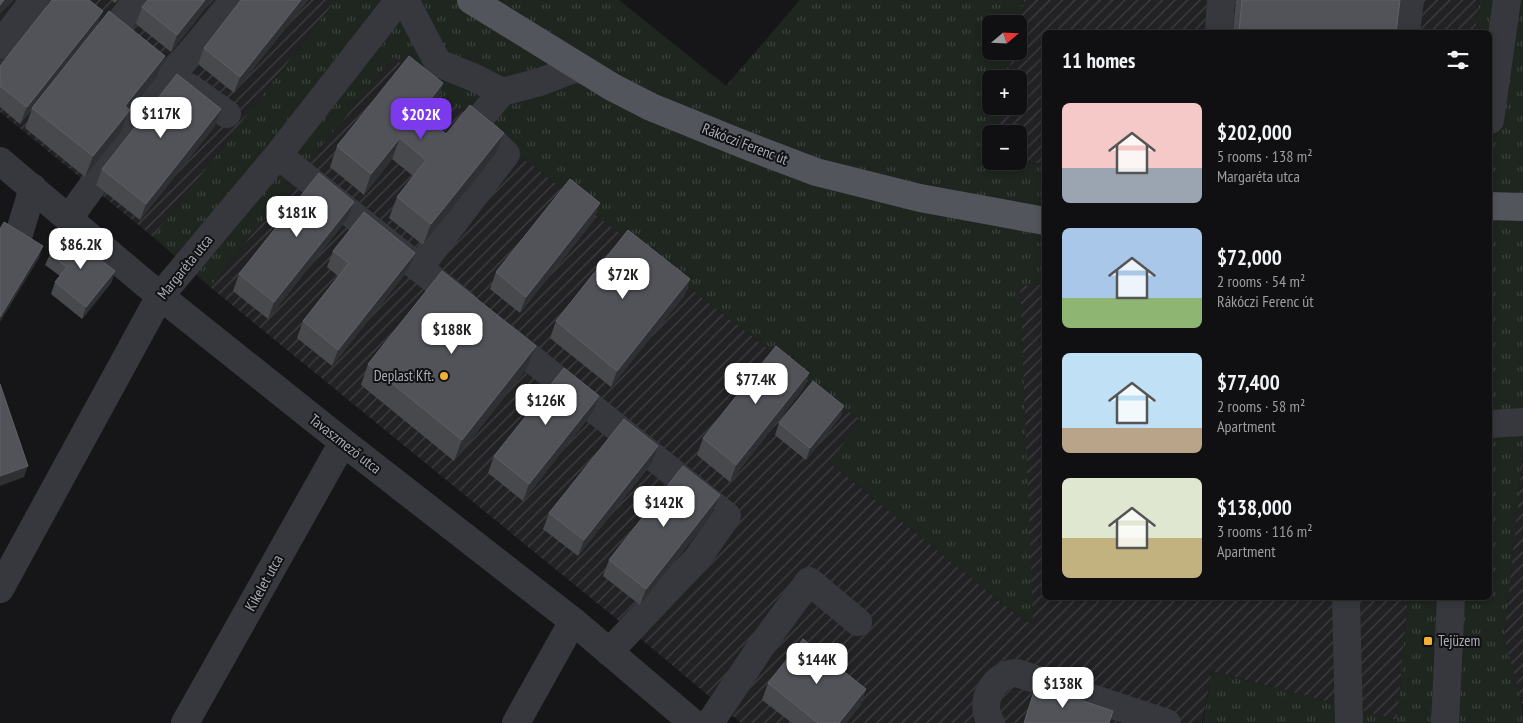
<!DOCTYPE html>
<meta charset="utf-8">
<style>
body{margin:0;font-family:"PT Sans Narrow",sans-serif;background:#1e1e20;color:#f1f3f6;height:100vh;display:flex;flex-direction:column;font-size:19px;white-space:nowrap}
*{box-sizing:border-box;margin:0}
p{font-size:16px;color:#9c9d9f}
.icon{flex:none;width:28px;height:28px;fill:none;stroke:currentColor;stroke-width:2;stroke-linecap:round;stroke-linejoin:round}
.map{position:relative;flex:1;overflow:hidden}
.drawer{position:absolute;left:1042px;top:30px;width:450px;height:570px;display:flex;flex-direction:column;background:#101012;border-radius:8px;box-shadow:0 2px 8px #0003,0 0 0 1px #303032}
.drawer>*{flex:none}
.needle{width:32px;rotate:71deg}
.buttons{position:absolute;left:982px;top:15px;display:grid;gap:10px}
.buttons a{display:grid;place-items:center;width:45px;height:45px;border-radius:8px;background:#101012;box-shadow:0 2px 8px #0003,0 0 0 1px #303032;font-size:25px}
.price{position:absolute;translate:-50% -42px;padding:0 11px;border-radius:10px;background:#fff;color:#222;font-size:16px;line-height:32px;filter:drop-shadow(0 1px 2px #0008)}
.price::after{content:'';position:absolute;left:50%;top:30px;width:15px;height:11px;margin-left:-8px;background:inherit;clip-path:polygon(0 0,100% 0,50% 100%)}
.price.on{background:#7c3aed;color:#fff}
ul{padding:0;list-style:none}
li{display:flex;align-items:center;gap:15px;height:125px;padding:0 20px}
li span{display:grid;place-items:center;flex:none;width:140px;height:100px;border-radius:8px;color:#555}
li>.icon{margin-inline-start:auto}
span .icon{width:60px;height:60px;fill:#fffc;stroke-width:1}
li b{font-size:21px}
h2{display:flex;justify-content:space-between;align-items:center;height:60px;padding:0 20px;font-size:21px}
.map>svg:first-child{display:block}
</style>
<div class="map">
<svg width="1523" height="723" viewBox="0 0 1523 723">
<defs>
<pattern id="industrial-furrows" width="10" height="10" patternUnits="userSpaceOnUse" patternTransform="scale(1.25)"><rect width="10" height="10" fill="#222225"/><path d="M-1 1l2-2M0 10L10 0M9 11l2-2" fill="none" stroke="#3f3f43"/></pattern>
<pattern id="grass-tufts" width="24" height="20" patternUnits="userSpaceOnUse" patternTransform="scale(1.25)"><rect width="24" height="20" fill="#1e261f"/><path d="M3 7l-1-3M5 7V3M7 7l1-3M15 17l-1-3M17 17v-4M19 17l1-3" fill="none" stroke="#3c433d"/></pattern>
</defs>
<rect width="100%" height="100%" fill="#161618"/>
<path fill="url(#industrial-furrows)" d="M 0,0 L 336,0 L 153,237 L 0,112 Z
M 1024,0 L 1480,0 L 1475,32 L 1045,32 L 1045,164 L 1012,161 L 1019,161 L 1019,134 L 995,134 L 1001,106 L 1019,106 L 1019,79 L 1007,79 L 1013,51 L 1019,51 L 1019,24 Z
M 393,57 L 861,421 L 830,463 L 1023,620 L 1032,623 L 1020,286 L 1045,284 L 1045,598 L 1408,598 L 1397,720 L 1212,671 L 1202,723 L 741,723 L 641,639 L 210,287 Z
M 1523,453 L 1523,706 L 1510,665 L 1504,636 Z"/>
<path fill="url(#grass-tufts)" d="M 336,0 L 619,0 L 726,86 L 800,0 L 1024,0 L 1019,24 L 991,24 L 991,51 L 1013,51 L 1007,79 L 991,79 L 991,106 L 1001,106 L 995,134 L 991,134 L 990,159 L 991,161 L 1045,164 L 1045,284 L 1020,286 L 1033,623 L 1023,620 L 829,462 L 861,421 L 393,57 L 210,287 L 153,237 Z
M 1480,0 L 1523,0 L 1523,453 L 1504,636 C 1510,665 1523,694 1523,723 L 1203,723 L 1212,671 L 1397,720 L 1408,598 L 1490,598 L 1490,32 L 1475,32 Z"/>
<g fill="none" stroke-linecap="round" stroke-linejoin="round">
<path stroke="#37383d" stroke-width="28" d="M 405,0 L 438,63 L 475,78 L 502,92 L 540,82 L 579,67
M 115,28 L 137,0
M 1219,32 L 1221,0
M 1406,32 L 1410,0
M 0,45 L 34,0
M 189,87 L 227,114
M 1490,120 L 1507,0
M 278,155 L 464,304
M 0,161 L 160,296 L 343,442 L 573,621 L 693,723
M 69,218 L 172,75 L 234,0
M 19,234 L 33,188
M 419,268 L 506,154 L 475,124 L 502,92
M 503,336 L 727,516 L 697,559 L 609,652
M 1490,424 L 1523,422
M 0,589 L 160,296 L 278,155 L 399,0
M 1346,598 L 1349,723
M 185,723 L 343,442
M 516,723 L 573,621
M 710,723 L 762,645 L 809,581 L 858,622
M 991,723 C 978,703 993,673 1017,673 L 1167,723
M 1445,723 L 1451,598"/>
<path stroke="#53555c" stroke-width="28" d="M 471,0 L 612,87 L 651,107 L 745,145 L 816,172 L 920,198 L 1045,221
M 1490,206 L 1523,207"/>
</g>
<path fill="#47494d" d="M 111,0 L 118,0 L 115,3 Z
M 148,0 L 212,0 L 171,52 L 136,24 L 142,7 Z
M 241,0 L 308,0 L 234,93 L 198,64 L 204,48 Z
M 1236,0 L 1400,0 L 1396,32 L 1233,32 Z
M 98,25 L 157,77 L 128,113 L 122,131 L 85,177 L 25,128 L 32,109 L 20,124 L 0,107 L 0,66 Z
M 443,83 L 436,104 L 425,117 L 446,134 L 504,133 L 496,154 L 423,245 L 389,218 L 397,197 L 413,176 L 392,159 L 364,195 L 330,167 L 337,146 Z
M 215,126 L 140,220 L 96,185 L 102,169 Z
M 354,202 L 348,218 L 268,319 L 233,291 L 239,274 Z
M 594,220 L 520,313 L 490,289 L 496,272 Z
M 333,251 L 415,253 L 409,269 L 332,366 L 297,338 L 303,321 L 338,276 L 327,267 Z
M 50,254 L 115,271 L 111,283 L 82,319 L 51,294 L 55,282 L 60,276 L 45,265 Z
M 690,279 L 684,296 L 611,387 L 550,338 L 556,321 Z
M 536,346 L 528,367 L 454,461 L 361,385 L 368,364 Z
M 809,373 L 803,389 L 730,482 L 697,455 L 703,438 Z
M 844,406 L 840,417 L 806,460 L 775,435 L 779,423 Z
M 593,412 L 523,501 L 488,473 L 494,456 Z
M 652,463 L 578,556 L 543,529 L 549,513 Z
M 720,495 L 714,512 L 640,605 L 603,576 L 609,560 Z
M 768,683 L 866,689 L 860,706 L 846,723 L 792,723 L 762,700 Z"/>
<path fill="#2f3033" d="M 4,0 L 12,0 L 0,14 L 0,5 Z
M 205,0 L 212,0 L 171,52 L 177,35 Z
M 301,0 L 308,0 L 234,93 L 240,77 Z
M 103,11 L 97,27 L 32,108 L 20,124 L 27,107 Z
M 165,56 L 157,77 L 128,113 L 122,131 L 85,177 L 93,156 L 125,106 Z
M 443,83 L 436,104 L 412,134 L 420,113 Z
M 221,109 L 215,126 L 140,220 L 146,204 Z
M 504,133 L 496,154 L 423,245 L 431,224 Z
M 400,138 L 392,159 L 364,195 L 371,174 Z
M 354,202 L 348,218 L 268,319 L 274,302 Z
M 600,203 L 594,220 L 520,313 L 526,297 Z
M 43,246 L 39,258 L 0,322 L 0,317 Z
M 415,253 L 409,269 L 332,366 L 338,350 Z
M 115,271 L 111,283 L 82,319 L 86,307 Z
M 690,279 L 684,296 L 611,387 L 617,371 Z
M 536,346 L 528,367 L 454,461 L 462,440 Z
M 809,373 L 803,389 L 730,482 L 736,465 Z
M 599,396 L 593,412 L 523,501 L 529,484 Z
M 844,406 L 840,417 L 806,460 L 810,448 Z
M 658,446 L 652,463 L 578,556 L 584,540 Z
M 28,466 L 24,477 L 0,486 L 0,476 Z
M 720,495 L 714,512 L 640,605 L 646,589 Z
M 866,689 L 860,706 L 846,723 L 839,723 Z"/>
<path fill="#525359" stroke="#5f6168" d="M 0,0 L 4,0 L 0,5 Z
M 52,0 L 89,0 L 103,11 L 27,107 L 0,86 L 0,66 Z
M 148,0 L 205,0 L 177,35 L 142,7 Z
M 241,0 L 301,0 L 240,77 L 204,48 Z
M 1242,0 L 1400,0 L 1396,32 L 1239,32 Z
M 109,11 L 165,56 L 125,106 L 130,110 L 93,156 L 32,108 Z
M 409,56 L 443,83 L 420,113 L 446,134 L 470,105 L 504,133 L 431,224 L 397,197 L 426,160 L 400,138 L 371,174 L 337,146 Z
M 177,74 L 221,109 L 146,204 L 102,169 Z
M 319,173 L 354,202 L 274,302 L 239,274 Z
M 570,179 L 600,203 L 526,297 L 496,272 Z
M 364,212 L 415,253 L 338,350 L 303,321 L 349,263 L 333,251 Z
M 4,222 L 43,246 L 0,317 L 0,229 Z
M 628,230 L 690,279 L 617,371 L 556,321 Z
M 66,233 L 115,271 L 86,307 L 55,282 L 67,267 L 50,254 Z
M 442,271 L 536,346 L 462,440 L 368,364 Z
M 776,346 L 809,373 L 736,465 L 703,438 Z
M 564,368 L 599,396 L 529,484 L 494,456 Z
M 813,381 L 844,406 L 810,448 L 779,423 Z
M 0,384 L 28,466 L 0,476 Z
M 624,419 L 658,446 L 584,540 L 549,513 Z
M 683,466 L 720,495 L 646,589 L 609,560 Z
M 803,639 L 866,689 L 839,723 L 818,723 L 768,683 Z
M 1036,685 L 1113,711 L 1109,723 L 1024,723 Z"/>
<g fill="#f2b134" stroke="#111113" stroke-width="2">
<circle cx="444" cy="376" r="5"/>
<rect x="1423" y="636" width="10" height="10" rx="2.5"/>
</g>
<g text-anchor="middle" stroke-width="4" stroke-linejoin="round" paint-order="stroke">
<g font-size="15" fill="#a8adb8" stroke="#111113">
<text transform="translate(745 144) rotate(21)" y="5">Rákóczi Ferenc út</text>
<text transform="translate(185 267) rotate(-51)" y="5">Margaréta utca</text>
<text transform="translate(345 444) rotate(38)" y="5">Tavaszmező utca</text>
<text transform="translate(264 583) rotate(-61)" y="5">Kikelet utca</text>
</g>
<g font-size="15" fill="#a8adb8" stroke="#111113" text-anchor="end">
<text x="434" y="381">Deplast Kft.</text>
<text x="1438" y="646" text-anchor="start">Tejüzem</text>
</g>
</g>
</svg>
<div class="buttons">
<a><svg class="needle" viewBox="-14 -14 28 28"><path d="M0-13l5 13h-10z" fill="#e53935"/><path d="M0 13l5-13h-10z" fill="#9c9d9f"/></svg></a>
<a>+</a>
<a>−</a>
</div>
<b class="price" style="left:161px;top:139px">$117K</b>
<b class="price on" style="left:421px;top:140px">$202K</b>
<b class="price" style="left:297px;top:238px">$181K</b>
<b class="price" style="left:81px;top:270px">$86.2K</b>
<b class="price" style="left:623px;top:300px">$72K</b>
<b class="price" style="left:452px;top:355px">$188K</b>
<b class="price" style="left:756px;top:405px">$77.4K</b>
<b class="price" style="left:546px;top:426px">$126K</b>
<b class="price" style="left:664px;top:528px">$142K</b>
<b class="price" style="left:817px;top:685px">$144K</b>
<b class="price" style="left:1063px;top:709px">$138K</b>
<section class="drawer">
<h2>11 homes<svg class="icon" aria-label="filters" viewBox="0 0 24 24"><path d="M4 7h16M4 17h16"/><circle cx="9" cy="7" r="2"/><circle cx="15" cy="17" r="2"/></svg></h2>
<ul>
<li><span style="background:linear-gradient(#f6c9c9 65%,#9aa5b1 0)"><svg class="icon" aria-label="home" viewBox="0 0 24 24"><path d="M3 11l9-7 9 7M6 9v11h12V9"/></svg></span><div><b>$202,000</b><p>5 rooms · 138 m²</p><p>Margaréta utca</p></div></li>
<li><span style="background:linear-gradient(#a9c7e8 70%,#8fb573 0)"><svg class="icon" aria-label="home" viewBox="0 0 24 24"><path d="M3 11l9-7 9 7M6 9v11h12V9"/></svg></span><div><b>$72,000</b><p>2 rooms · 54 m²</p><p>Rákóczi Ferenc út</p></div></li>
<li><span style="background:linear-gradient(#bfe0f5 75%,#b9a48a 0)"><svg class="icon" aria-label="home" viewBox="0 0 24 24"><path d="M3 11l9-7 9 7M6 9v11h12V9"/></svg></span><div><b>$77,400</b><p>2 rooms · 58 m²</p><p>Apartment</p></div></li>
<li><span style="background:linear-gradient(#dfe7d0 60%,#c2b280 0)"><svg class="icon" aria-label="home" viewBox="0 0 24 24"><path d="M3 11l9-7 9 7M6 9v11h12V9"/></svg></span><div><b>$138,000</b><p>3 rooms · 116 m²</p><p>Apartment</p></div></li>
</ul>
</section>
</div>
